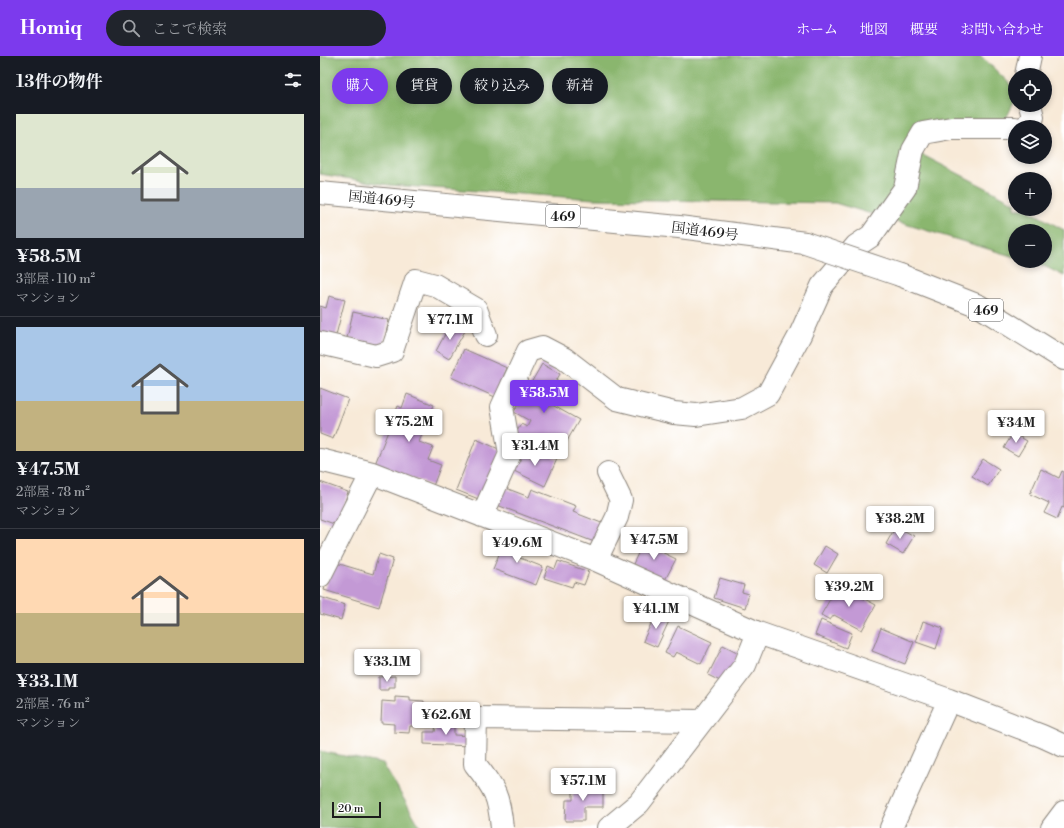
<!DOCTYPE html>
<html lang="ja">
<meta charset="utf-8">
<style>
body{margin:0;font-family:"Libre Bodoni","Noto Serif JP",serif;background:#20242c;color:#f1f3f6;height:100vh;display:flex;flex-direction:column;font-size:15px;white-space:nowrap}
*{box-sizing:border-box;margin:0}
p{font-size:13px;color:#9ea1a6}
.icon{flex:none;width:22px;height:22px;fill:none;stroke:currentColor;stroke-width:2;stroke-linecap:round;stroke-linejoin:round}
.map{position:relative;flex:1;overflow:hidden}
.details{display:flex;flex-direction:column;background:#171b24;width:320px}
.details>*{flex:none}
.guide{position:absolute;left:12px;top:12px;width:380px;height:36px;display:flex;gap:8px}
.buttons{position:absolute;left:688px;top:12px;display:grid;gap:8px}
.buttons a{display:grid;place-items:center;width:44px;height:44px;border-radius:50%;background:#171b24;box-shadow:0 2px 6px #0003;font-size:20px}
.scale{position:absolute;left:12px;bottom:10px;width:49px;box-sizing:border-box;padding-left:4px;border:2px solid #1c1c1c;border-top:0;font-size:11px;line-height:14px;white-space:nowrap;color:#1c1c1c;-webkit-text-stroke:3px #fff;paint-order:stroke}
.price{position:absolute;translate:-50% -34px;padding:0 9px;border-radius:4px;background:#fff;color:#222;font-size:13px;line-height:26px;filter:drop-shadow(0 1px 2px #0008)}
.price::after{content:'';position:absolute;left:50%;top:24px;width:12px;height:9px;margin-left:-6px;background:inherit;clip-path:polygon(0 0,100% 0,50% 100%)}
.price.on{background:#7c3aed;color:#fff}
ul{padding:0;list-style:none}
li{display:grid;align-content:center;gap:8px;height:212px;padding:0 16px}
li+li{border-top:1px solid #363941}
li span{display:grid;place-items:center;height:124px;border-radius:0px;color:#555}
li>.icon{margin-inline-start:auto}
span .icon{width:72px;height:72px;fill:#fffc;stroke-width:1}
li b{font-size:17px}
h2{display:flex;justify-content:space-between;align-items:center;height:48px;padding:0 16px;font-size:17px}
.chip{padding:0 14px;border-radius:18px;background:#171b24;box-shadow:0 2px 6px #0003;font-size:14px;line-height:36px}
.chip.on{background:#7c3aed;color:#fff}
header{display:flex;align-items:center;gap:24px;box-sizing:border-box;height:56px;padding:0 20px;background:#7c3aed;color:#fff}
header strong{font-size:19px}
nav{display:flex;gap:22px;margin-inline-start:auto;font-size:14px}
.search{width:280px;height:36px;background:#20242c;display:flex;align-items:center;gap:10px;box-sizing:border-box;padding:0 14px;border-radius:22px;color:#9ea1a6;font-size:15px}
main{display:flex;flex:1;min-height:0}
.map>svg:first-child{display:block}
</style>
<header>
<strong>Homiq</strong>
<div class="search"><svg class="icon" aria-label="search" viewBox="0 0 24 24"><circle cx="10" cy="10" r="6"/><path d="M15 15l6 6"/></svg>ここで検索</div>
<nav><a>ホーム</a><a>地図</a><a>概要</a><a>お問い合わせ</a></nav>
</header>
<main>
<section class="details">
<h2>13件の物件<svg class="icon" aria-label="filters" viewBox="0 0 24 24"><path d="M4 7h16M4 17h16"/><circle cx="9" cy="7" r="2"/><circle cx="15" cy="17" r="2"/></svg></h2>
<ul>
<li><span style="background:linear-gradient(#dfe7d0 60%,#9aa5b1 0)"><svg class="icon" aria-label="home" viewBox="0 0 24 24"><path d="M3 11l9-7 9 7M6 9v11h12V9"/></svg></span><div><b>¥58.5M</b><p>3部屋 · 110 m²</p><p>マンション</p></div></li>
<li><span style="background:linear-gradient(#a9c7e8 60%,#c2b280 0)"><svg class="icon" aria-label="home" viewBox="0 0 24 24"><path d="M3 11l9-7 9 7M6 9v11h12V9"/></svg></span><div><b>¥47.5M</b><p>2部屋 · 78 m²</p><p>マンション</p></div></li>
<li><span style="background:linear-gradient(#ffd9b3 60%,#c2b280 0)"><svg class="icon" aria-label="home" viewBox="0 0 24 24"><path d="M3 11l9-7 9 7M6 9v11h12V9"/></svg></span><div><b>¥33.1M</b><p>2部屋 · 76 m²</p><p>マンション</p></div></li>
</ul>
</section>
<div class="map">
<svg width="744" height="772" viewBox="0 0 744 772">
<rect width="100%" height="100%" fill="#fff"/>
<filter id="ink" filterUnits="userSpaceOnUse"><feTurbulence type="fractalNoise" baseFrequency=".025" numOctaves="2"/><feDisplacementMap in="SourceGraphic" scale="8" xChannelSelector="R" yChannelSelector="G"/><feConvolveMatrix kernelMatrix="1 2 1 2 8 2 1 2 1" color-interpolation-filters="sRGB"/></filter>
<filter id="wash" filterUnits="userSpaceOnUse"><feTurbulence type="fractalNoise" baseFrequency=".012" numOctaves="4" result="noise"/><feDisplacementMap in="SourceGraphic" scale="16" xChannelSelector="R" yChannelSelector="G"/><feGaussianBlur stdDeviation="0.9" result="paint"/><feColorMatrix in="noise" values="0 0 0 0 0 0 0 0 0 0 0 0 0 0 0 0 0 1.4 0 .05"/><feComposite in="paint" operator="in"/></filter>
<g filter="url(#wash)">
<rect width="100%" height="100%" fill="#f8ead8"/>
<path fill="#8ab66e" stroke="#536945" d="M 0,0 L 661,0 L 695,33 L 695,44 L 680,75 L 609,76 L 593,94 L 695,147 L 695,153 L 706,153 L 744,174 L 744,220 L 722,209 L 708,205 L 725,205 L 725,175 L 695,175 L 695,201 L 515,147 L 274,143 L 69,129 L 0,118 Z
M 0,695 L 63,708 L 101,772 L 0,772 Z"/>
<g id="blocks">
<path fill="#c399d5" d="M 9,240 L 25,244 L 15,283 L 0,280 L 0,250 L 6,252 Z
M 33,256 L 69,264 L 63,290 L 27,282 Z
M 131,267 L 145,275 L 129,303 L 116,295 Z
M 144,293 L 187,312 L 175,341 L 131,321 Z
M 222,308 L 240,318 L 225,345 L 259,364 L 239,399 L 206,380 L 203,387 L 194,381 L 201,368 L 207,371 L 210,365 L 194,356 Z
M 0,332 L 28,343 L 13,383 L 0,378 Z
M 87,338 L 114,349 L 99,386 L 113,391 L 108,404 L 121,409 L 113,430 L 55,408 L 78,350 L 82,352 Z
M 693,377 L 707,385 L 698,400 L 684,392 Z
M 156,383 L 181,394 L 161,444 L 136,434 Z
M 220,395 L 237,403 L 225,430 L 192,414 L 201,396 L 216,403 Z
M 663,403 L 679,413 L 668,430 L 652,420 Z
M 721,413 L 739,422 L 742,415 L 744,416 L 744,452 L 742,451 L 737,463 L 724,457 L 729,447 L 710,438 Z
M 0,426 L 28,436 L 17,469 L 0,463 Z
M 183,431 L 209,441 L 212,433 L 256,450 L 253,456 L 284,468 L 277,487 L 177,449 Z
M 576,470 L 594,480 L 583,498 L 566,488 Z
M 186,481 L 201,487 L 195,500 L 223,511 L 216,529 L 173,513 Z
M 323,487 L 356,503 L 345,524 L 313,508 Z
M 505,490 L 518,498 L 507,517 L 494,509 Z
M 59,498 L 73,503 L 59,551 L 4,534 L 13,506 L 53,518 Z
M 238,505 L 269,516 L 264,529 L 254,526 L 252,531 L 224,522 L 228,510 L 235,513 Z
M 400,522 L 424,529 L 422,536 L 429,538 L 425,552 L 394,542 Z
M 518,529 L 556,549 L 542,574 L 514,559 L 510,564 L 501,559 Z
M 0,541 L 25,549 L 21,564 L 0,558 Z
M 336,557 L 350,563 L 337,591 L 323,585 Z
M 501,564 L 532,577 L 526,592 L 495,579 Z
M 603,565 L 623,572 L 616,593 L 596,586 Z
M 358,570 L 392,586 L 381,608 L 356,596 L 353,601 L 345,597 Z
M 561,572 L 594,586 L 585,608 L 552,595 Z
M 403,589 L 419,597 L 404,627 L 388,619 Z
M 75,620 L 75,631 L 68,631 L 68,634 L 59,634 L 59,621 Z
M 75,640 L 90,641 L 90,644 L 104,645 L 103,660 L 112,660 L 112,671 L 90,670 L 89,677 L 74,676 L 74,668 L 61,667 L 62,645 L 75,646 Z
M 116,666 L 134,667 L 134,679 L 151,680 L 151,690 L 104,688 L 104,676 L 115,676 Z
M 260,730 L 283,731 L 283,751 L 264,751 L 264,765 L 245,765 L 246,744 L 253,744 L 253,735 L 260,735 Z"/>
</g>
</g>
<g filter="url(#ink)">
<use href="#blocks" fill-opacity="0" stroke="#8a837a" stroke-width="1"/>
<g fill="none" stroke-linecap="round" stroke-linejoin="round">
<defs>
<path id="minor" d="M 706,19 L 710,0
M 706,71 L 713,61 L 710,49
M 0,287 L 56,300 L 72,295 L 96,224 L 115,229 L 156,253 L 166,279
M 0,404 L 52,417 L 276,504 L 438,577 L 629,644 L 722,680 L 744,690
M 162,460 L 190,398 L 182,351 L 208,295 L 222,291 L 245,303 L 297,343 L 354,357 L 376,359 L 422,352 L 448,338 L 480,279 L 502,230 L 536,190 L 551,180 L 585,132 L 593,94 L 603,77 L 631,72 L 695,72
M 276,504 L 297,461 L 301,444 L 288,417
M 0,520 L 52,417
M 182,772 C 179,740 175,733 155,708 L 156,662 L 381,665
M 289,772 L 319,747 L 425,609 L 438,577
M 571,772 L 629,644
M 732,772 L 744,756"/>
<path id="highway" d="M 0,137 L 359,171 L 485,187
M 580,219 L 659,250 L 744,303"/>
</defs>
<use href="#minor" stroke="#8a837a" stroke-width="24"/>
<use href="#highway" stroke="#8a837a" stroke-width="24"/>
<use href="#minor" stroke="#fff" stroke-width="22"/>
<use href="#highway" stroke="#fff" stroke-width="22"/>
<defs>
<path id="highway-bridge" d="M 485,187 L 580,219"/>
</defs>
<use href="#highway-bridge" stroke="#8a837a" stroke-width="24" stroke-linecap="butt"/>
<use href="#highway-bridge" stroke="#fff" stroke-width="22"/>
</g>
</g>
<g text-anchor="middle" stroke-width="3.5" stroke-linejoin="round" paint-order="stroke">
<g fill="#fff" stroke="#606060" stroke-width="1">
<rect x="226" y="149" width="34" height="22" rx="3"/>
<rect x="649" y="243" width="34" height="22" rx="3"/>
</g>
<g font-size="13" font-weight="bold" fill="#1c1c1c">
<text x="243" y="165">469</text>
<text x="666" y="259">469</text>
</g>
<g font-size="14" fill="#1c1c1c" stroke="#fff">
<text transform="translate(62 143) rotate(6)" y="5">国道469号</text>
<text transform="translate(385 175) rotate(7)" y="5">国道469号</text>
</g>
</g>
</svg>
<div class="buttons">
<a><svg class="icon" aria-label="locate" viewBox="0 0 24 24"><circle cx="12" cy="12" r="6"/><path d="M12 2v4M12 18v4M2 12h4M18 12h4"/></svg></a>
<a><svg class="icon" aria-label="layers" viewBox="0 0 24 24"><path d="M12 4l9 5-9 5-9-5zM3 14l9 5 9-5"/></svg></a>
<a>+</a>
<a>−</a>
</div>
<div class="scale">20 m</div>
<b class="price" style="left:130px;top:285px">¥77.1M</b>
<b class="price on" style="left:224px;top:358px">¥58.5M</b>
<b class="price" style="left:89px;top:387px">¥75.2M</b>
<b class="price" style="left:696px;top:388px">¥34M</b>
<b class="price" style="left:215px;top:411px">¥31.4M</b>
<b class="price" style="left:580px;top:484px">¥38.2M</b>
<b class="price" style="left:334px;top:505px">¥47.5M</b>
<b class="price" style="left:197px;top:508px">¥49.6M</b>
<b class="price" style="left:529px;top:552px">¥39.2M</b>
<b class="price" style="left:336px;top:574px">¥41.1M</b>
<b class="price" style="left:67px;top:627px">¥33.1M</b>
<b class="price" style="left:126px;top:680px">¥62.6M</b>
<b class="price" style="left:263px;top:746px">¥57.1M</b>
<div class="guide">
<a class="chip on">購入</a>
<a class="chip">賃貸</a>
<a class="chip">絞り込み</a>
<a class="chip">新着</a>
</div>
</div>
</main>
